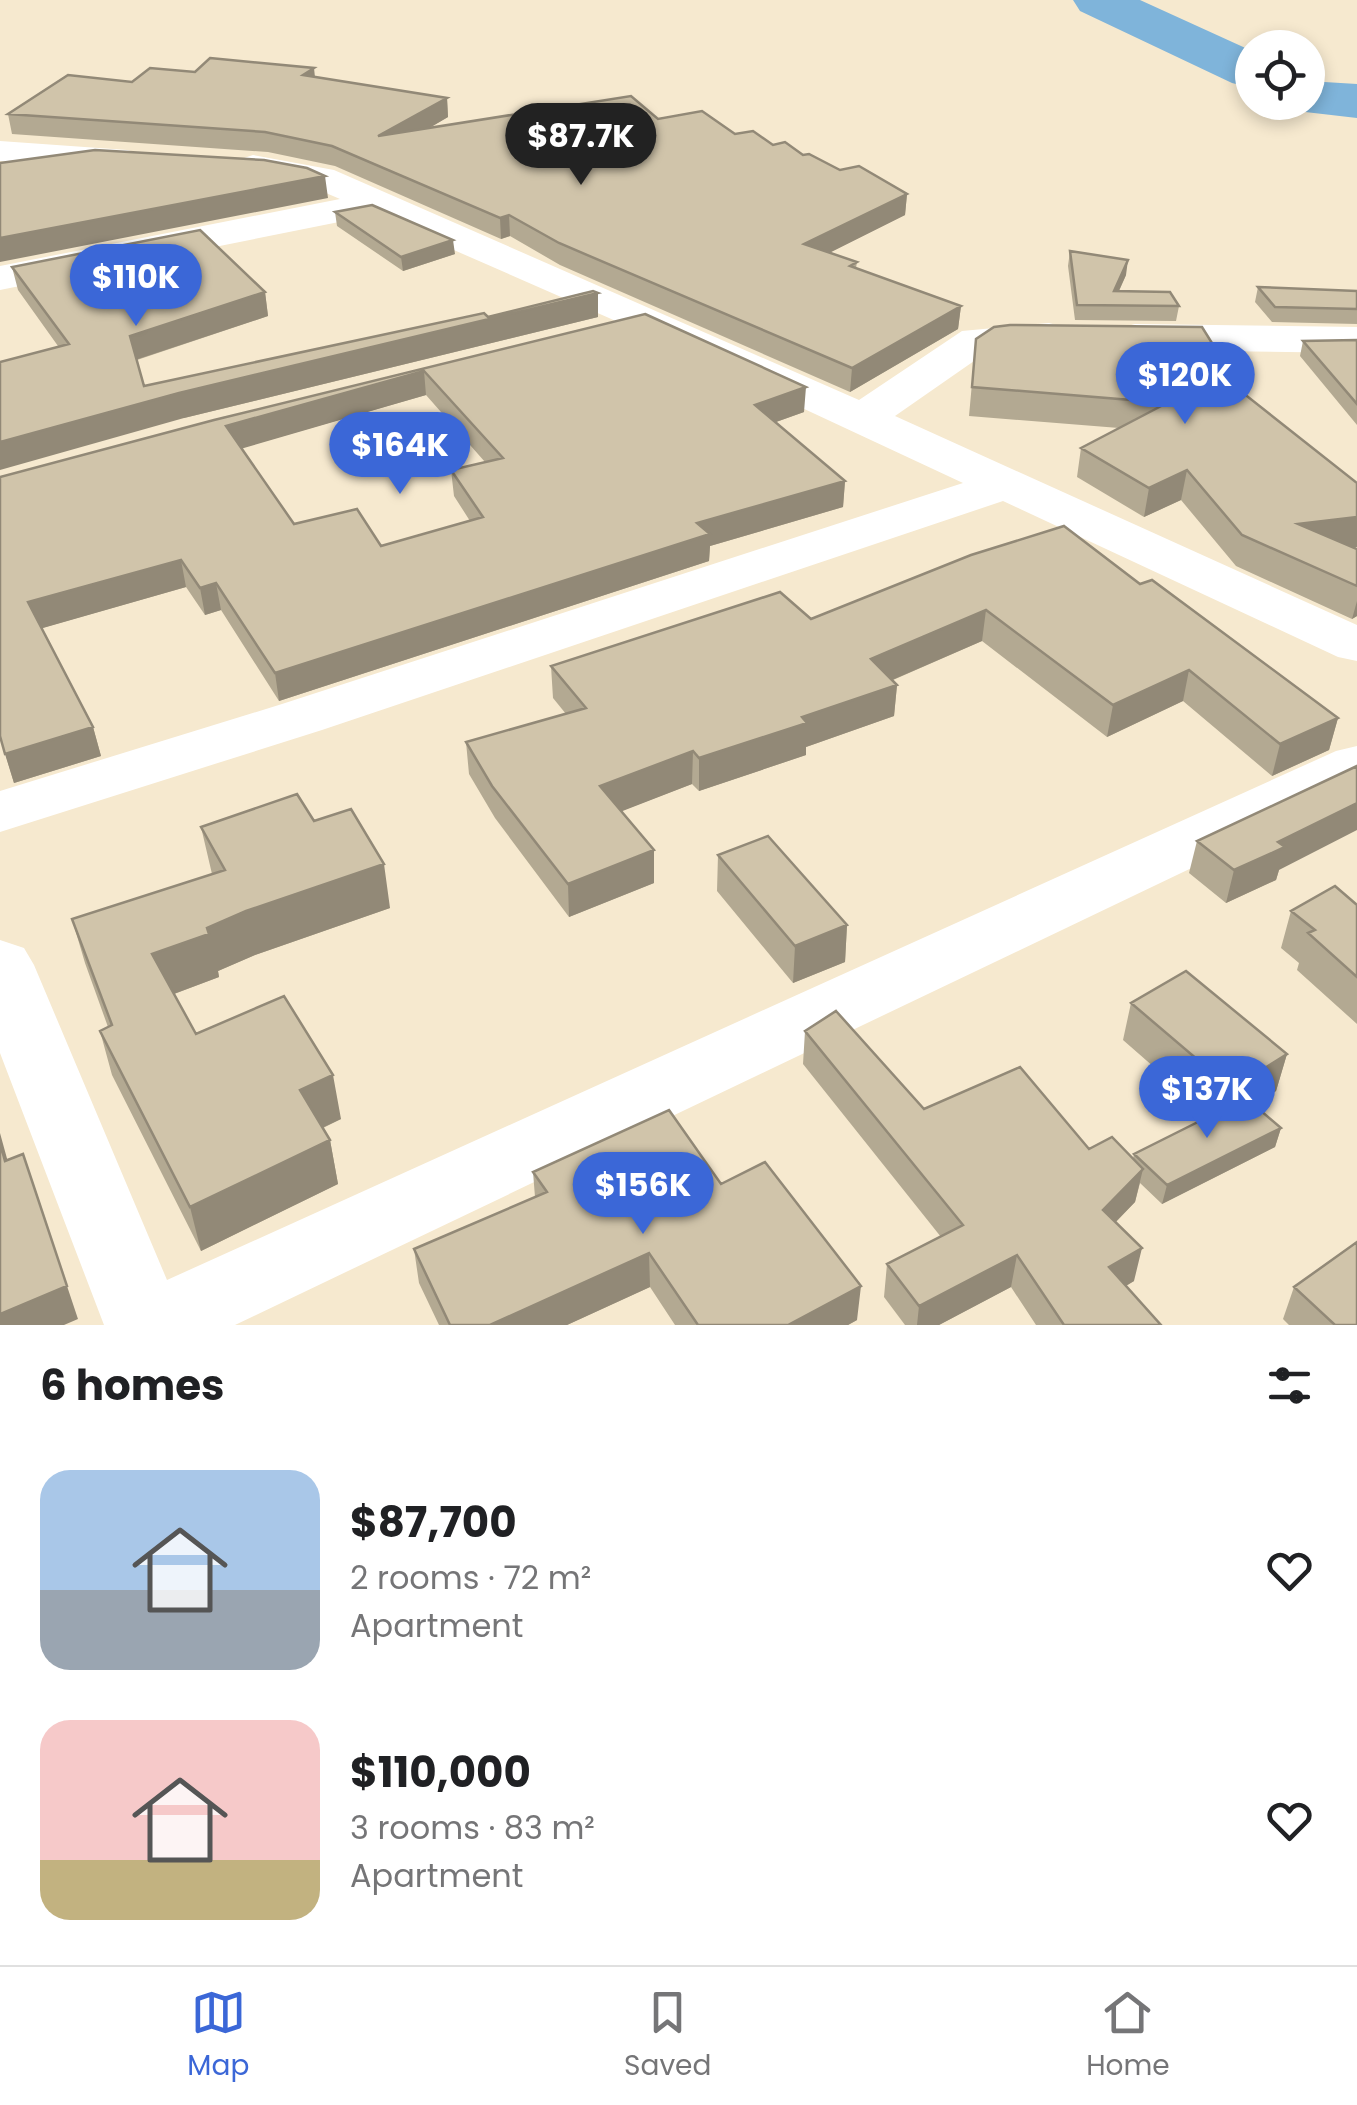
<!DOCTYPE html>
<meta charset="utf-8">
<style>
body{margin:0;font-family:Poppins,sans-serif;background:#f6f6f6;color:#202124;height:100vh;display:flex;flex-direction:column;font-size:38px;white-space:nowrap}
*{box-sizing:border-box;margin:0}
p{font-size:32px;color:#757577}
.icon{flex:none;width:55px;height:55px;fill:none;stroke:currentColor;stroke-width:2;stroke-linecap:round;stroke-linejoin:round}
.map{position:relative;height:1325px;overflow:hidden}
.panel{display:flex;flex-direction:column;background:#fff;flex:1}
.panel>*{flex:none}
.fabs{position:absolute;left:1235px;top:30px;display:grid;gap:20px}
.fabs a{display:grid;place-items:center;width:90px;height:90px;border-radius:50%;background:#fff;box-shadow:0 5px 15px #0003;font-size:50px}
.price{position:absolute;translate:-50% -85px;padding:0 22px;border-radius:35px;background:#3b67d7;color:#fff;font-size:32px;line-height:65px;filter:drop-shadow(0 2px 5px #0008)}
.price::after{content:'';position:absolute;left:50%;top:60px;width:30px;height:22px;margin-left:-15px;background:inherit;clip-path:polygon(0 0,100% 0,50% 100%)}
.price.active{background:#222;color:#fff}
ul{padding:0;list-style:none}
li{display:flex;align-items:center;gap:30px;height:250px;padding:0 40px}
li span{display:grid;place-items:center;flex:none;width:280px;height:200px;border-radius:30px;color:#555}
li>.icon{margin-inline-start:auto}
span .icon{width:120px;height:120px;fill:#fffc;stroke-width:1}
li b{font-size:42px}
h2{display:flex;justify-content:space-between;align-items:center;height:120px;padding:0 40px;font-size:42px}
.dock{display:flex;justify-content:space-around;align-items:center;height:140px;border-top:2px solid #e0e0e0;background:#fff;font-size:28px;color:#757577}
.dock a{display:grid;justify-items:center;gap:5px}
.dock .active{color:#3b67d7}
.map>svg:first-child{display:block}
</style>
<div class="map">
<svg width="1357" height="1325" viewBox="0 0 1357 1325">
<rect width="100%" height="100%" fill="#f6e9cf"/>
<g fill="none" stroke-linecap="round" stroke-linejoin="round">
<path fill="#7fb4da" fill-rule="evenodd" d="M 1073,0 L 1140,0 L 1252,51 L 1252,88 L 1232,83 L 1080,11 Z
M 1308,81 L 1357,84 L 1357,118 L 1288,110 L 1282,102 L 1308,102 Z"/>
<path fill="#fff" fill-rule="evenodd" d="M 0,141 L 127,150 L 139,153 L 144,160 L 139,167 L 127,170 L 0,161 Z
M 253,155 L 334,170 L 859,400 L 962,331 L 1049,323 L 1064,327 L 1070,336 L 1064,345 L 987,352 L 895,416 L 1357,625 L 1357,661 L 1338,657 L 1003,501 L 322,730 L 0,832 L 0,791 L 282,704 L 963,483 L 609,318 L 374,215 L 0,290 L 0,266 L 340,199 L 312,187 L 241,173 L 235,166 L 241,159 Z
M 1135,324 L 1357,327 L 1357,353 L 1135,350 L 1120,346 L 1114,337 L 1120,328 Z
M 1357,746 L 1357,789 L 235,1325 L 104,1325 L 0,1053 L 0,940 L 24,948 L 34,965 L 167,1280 L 1336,751 Z"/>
</g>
<path fill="#b3a992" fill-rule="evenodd" d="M 195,72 L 315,77 L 447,98 L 448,117 L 429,128 L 658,119 L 735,134 L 773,145 L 907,194 L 905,215 L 829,253 L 857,262 L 856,268 L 961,306 L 958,329 L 850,392 L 560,265 L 510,236 L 501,239 L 335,166 L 268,152 L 12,134 L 8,114 L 132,82 Z
M 335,212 L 455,254 L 403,271 L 337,226 Z
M 1070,251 L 1126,275 L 1119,291 L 1179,306 L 1176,321 L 1075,320 L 1068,266 Z
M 12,267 L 265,292 L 268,316 L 137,360 L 144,386 L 488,317 L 598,293 L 598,317 L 184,418 L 58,346 L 18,290 Z
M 1258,287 L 1357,291 L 1357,324 L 1272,322 L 1255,302 Z
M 645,314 L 804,412 L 776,422 L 845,481 L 843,507 L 710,546 L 709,561 L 279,701 L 221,610 L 205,615 L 186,587 L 42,628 L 93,727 L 101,756 L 14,783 L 2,743 L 0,477 ZM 426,395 L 485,462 L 451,470 L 454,496 L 470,521 L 381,546 L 294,524 L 241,448 Z
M 976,339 L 1243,393 L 1352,547 L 1357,549 L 1357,616 L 1352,619 L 1236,566 L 1181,500 L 1144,517 L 1077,477 L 1081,448 L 1119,428 L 969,416 Z
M 1357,340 L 1357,425 L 1300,356 L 1303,341 Z
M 1140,584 L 1338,718 L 1329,750 L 1272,776 L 1183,701 L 1107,737 L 982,641 L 893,680 L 897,685 L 894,716 L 806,747 L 806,755 L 699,791 L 692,784 L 621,811 L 654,850 L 654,883 L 569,917 L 495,818 L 469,774 L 466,742 L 566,714 L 553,698 L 551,666 L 811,619 Z
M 314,821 L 390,908 L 255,955 L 218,971 L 219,977 L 174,994 L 196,1034 L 341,1119 L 323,1128 L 330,1140 L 338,1184 L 201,1251 L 112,1075 L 100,1031 L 108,1027 L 85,963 L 72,919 L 212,874 L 201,827 Z
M 1197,841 L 1279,870 L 1276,880 L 1226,903 L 1189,873 Z
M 718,855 L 847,925 L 845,962 L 793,983 L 717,891 Z
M 1357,905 L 1357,1024 L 1297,970 L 1299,963 L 1281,948 L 1291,911 Z
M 1131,1003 L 1287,1054 L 1276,1091 L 1254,1105 L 1281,1128 L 1275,1147 L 1162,1204 L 1140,1183 L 1135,1202 L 1116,1222 L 1134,1281 L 1126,1286 L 1161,1325 L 1036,1325 L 1011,1287 L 939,1325 L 905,1325 L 884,1297 L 887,1264 L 941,1237 L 803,1064 L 805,1031 L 924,1109 L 1133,1159 L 1134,1154 L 1210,1116 L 1123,1040 Z
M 533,1172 L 721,1184 L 857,1320 L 848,1325 L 675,1325 L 650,1287 L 567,1325 L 439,1325 L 419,1283 L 414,1249 L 535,1197 Z
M 1294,1287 L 1357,1325 L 1289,1325 L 1283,1319 Z"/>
<path fill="#928977" d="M 314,68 L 316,87 L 303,75 Z
M 447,98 L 448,117 L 380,157 L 378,136 Z
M 325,176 L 328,198 L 0,262 L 0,238 Z
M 907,194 L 905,215 L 803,266 L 804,244 Z
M 509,215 L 510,236 L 501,239 L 500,218 Z
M 453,240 L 455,254 L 403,271 L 401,257 Z
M 1128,260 L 1126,275 L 1112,306 L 1114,291 Z
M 265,292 L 268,316 L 135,360 L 130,336 Z
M 598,293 L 598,317 L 184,418 L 0,470 L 0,442 L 179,393 Z
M 961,306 L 958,329 L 850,392 L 852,368 Z
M 424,371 L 426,395 L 230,452 L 226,426 Z
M 806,387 L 804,412 L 754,430 L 755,405 Z
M 1187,470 L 1181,500 L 1144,517 L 1149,488 Z
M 845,481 L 843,507 L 710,546 L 709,561 L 279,701 L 275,673 L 697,523 Z
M 1357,517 L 1357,547 L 1291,555 L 1298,524 Z
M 181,560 L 186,587 L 36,630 L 28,602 Z
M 216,583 L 221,610 L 205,615 L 200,588 Z
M 1357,601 L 1357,616 L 1352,619 Z
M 986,610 L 982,641 L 869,690 L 871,659 Z
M 1189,670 L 1183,701 L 1107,737 L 1113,705 Z
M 897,685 L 894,716 L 806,747 L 806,755 L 699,791 L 699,758 L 802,717 Z
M 1338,718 L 1329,750 L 1272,776 L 1280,744 Z
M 93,727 L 101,756 L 14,783 L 5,754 Z
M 693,751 L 692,784 L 602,819 L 600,786 Z
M 1357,803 L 1357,830 L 1279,870 L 1276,880 L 1226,903 L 1234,870 L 1278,842 Z
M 654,850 L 654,883 L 569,917 L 568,884 Z
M 384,864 L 390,908 L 255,955 L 218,971 L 219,977 L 163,998 L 152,954 L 246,911 Z
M 847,925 L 845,962 L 793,983 L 795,946 Z
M 1287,1054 L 1276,1091 L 1222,1127 L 1232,1089 Z
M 333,1075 L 341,1119 L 309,1134 L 300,1090 Z
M 1281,1128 L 1275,1147 L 1162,1204 L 1167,1185 Z
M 0,1133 L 17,1195 L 5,1161 L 0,1143 Z
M 330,1140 L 338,1184 L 201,1251 L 190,1207 Z
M 1143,1169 L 1135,1202 L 1096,1242 L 1103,1210 Z
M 34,1187 L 78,1319 L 64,1325 L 0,1325 L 0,1314 Z
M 1142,1248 L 1134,1281 L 1102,1300 L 1109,1267 Z
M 649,1253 L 650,1287 L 567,1325 L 490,1325 Z
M 1017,1255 L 1011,1287 L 939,1325 L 917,1325 L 919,1306 Z
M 861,1286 L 857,1320 L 848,1325 L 788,1325 Z"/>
<path fill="#d0c4aa" stroke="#928977" stroke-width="2.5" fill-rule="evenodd" d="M 210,58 L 314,68 L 303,75 L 447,98 L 378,136 L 631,96 L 658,119 L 702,111 L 735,134 L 753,131 L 773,145 L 785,142 L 803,155 L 809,154 L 840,170 L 859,166 L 907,194 L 804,244 L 857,262 L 850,266 L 961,306 L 852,368 L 559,243 L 509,215 L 500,218 L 332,146 L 265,132 L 8,114 L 68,75 L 132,82 L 150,68 L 195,72 Z
M 95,150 L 264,160 L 307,168 L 325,176 L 0,238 L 0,163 Z
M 372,205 L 453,240 L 401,257 L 335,212 Z
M 200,230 L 265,292 L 130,336 L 144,386 L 484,313 L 488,317 L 593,291 L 598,293 L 179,393 L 0,442 L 0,362 L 69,344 L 12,267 Z
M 1070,251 L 1128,260 L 1114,291 L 1170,292 L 1179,306 L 1077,305 Z
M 1258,287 L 1357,291 L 1357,309 L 1275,307 Z
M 645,314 L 806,387 L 755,405 L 845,481 L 697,523 L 710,534 L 275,673 L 216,583 L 200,588 L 181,560 L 28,602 L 93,727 L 5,754 L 0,736 L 0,477 L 214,420 ZM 424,371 L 503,458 L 451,470 L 483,517 L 381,546 L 357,509 L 294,524 L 226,426 Z
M 1010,325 L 1202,327 L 1243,393 L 1357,483 L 1357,517 L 1298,524 L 1357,549 L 1357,586 L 1242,535 L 1187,470 L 1149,488 L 1081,448 L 1167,403 L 972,387 L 976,339 L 994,327 Z
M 1357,340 L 1357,404 L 1303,341 Z
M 1064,526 L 1140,584 L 1152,580 L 1338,718 L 1280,744 L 1189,670 L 1113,705 L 986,610 L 871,659 L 897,685 L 802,717 L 807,723 L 699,758 L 693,751 L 600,786 L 654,850 L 568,884 L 492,786 L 466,742 L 586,708 L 551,666 L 780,592 L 811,619 L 971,555 Z
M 1357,766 L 1357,803 L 1278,842 L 1285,847 L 1234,870 L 1197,841 Z
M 297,794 L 314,821 L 351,809 L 384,864 L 246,911 L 207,928 L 209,934 L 152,954 L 196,1034 L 284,996 L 333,1075 L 300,1090 L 330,1140 L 190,1207 L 100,1031 L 112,1025 L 72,919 L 225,870 L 201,827 Z
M 768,836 L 847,925 L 795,946 L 718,855 Z
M 1335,886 L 1357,905 L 1357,977 L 1308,933 L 1315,930 L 1291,911 Z
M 1186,971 L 1287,1054 L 1232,1089 L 1131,1003 Z
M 836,1011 L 924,1109 L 1020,1067 L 1089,1149 L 1112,1137 L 1143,1169 L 1103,1210 L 1142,1248 L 1109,1267 L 1161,1325 L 1064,1325 L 1017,1255 L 919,1306 L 887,1264 L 963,1225 L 805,1031 Z
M 1246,1098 L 1281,1128 L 1167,1185 L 1134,1154 Z
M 669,1110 L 721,1184 L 765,1162 L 861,1286 L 788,1325 L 698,1325 L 649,1253 L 490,1325 L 450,1325 L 414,1249 L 547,1192 L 533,1172 Z
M 0,1143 L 5,1161 L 23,1154 L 67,1286 L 0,1314 Z
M 1357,1242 L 1357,1325 L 1335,1325 L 1294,1287 Z"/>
</svg>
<div class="fabs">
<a><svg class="icon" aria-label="locate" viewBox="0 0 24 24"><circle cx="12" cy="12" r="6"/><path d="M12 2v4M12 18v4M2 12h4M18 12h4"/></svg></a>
</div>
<b class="price active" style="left:581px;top:188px">$87.7K</b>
<b class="price" style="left:136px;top:329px">$110K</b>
<b class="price" style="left:1185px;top:427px">$120K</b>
<b class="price" style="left:400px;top:497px">$164K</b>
<b class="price" style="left:1207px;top:1141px">$137K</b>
<b class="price" style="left:643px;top:1237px">$156K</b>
</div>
<section class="panel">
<h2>6 homes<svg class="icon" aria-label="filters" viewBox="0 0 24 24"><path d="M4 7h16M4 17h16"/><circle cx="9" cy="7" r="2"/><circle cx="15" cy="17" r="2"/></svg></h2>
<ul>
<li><span style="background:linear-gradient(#a9c7e8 60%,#9aa5b1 0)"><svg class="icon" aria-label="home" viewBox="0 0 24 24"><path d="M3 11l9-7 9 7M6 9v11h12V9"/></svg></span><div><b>$87,700</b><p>2 rooms · 72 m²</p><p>Apartment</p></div><svg class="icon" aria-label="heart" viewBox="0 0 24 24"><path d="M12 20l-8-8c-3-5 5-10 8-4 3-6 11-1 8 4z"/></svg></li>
<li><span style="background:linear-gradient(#f6c9c9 70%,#c2b280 0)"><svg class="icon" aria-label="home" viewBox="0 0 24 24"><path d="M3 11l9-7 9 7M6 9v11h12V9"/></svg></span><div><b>$110,000</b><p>3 rooms · 83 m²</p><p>Apartment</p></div><svg class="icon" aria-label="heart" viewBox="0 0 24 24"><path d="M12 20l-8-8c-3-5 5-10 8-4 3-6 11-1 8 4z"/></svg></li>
</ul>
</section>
<nav class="dock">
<a class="active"><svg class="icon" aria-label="map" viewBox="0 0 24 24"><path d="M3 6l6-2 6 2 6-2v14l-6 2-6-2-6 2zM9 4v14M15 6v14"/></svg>Map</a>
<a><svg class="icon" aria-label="saved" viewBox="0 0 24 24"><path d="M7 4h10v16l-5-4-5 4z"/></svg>Saved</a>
<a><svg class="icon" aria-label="home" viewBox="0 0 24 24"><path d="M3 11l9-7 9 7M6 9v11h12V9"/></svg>Home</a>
</nav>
